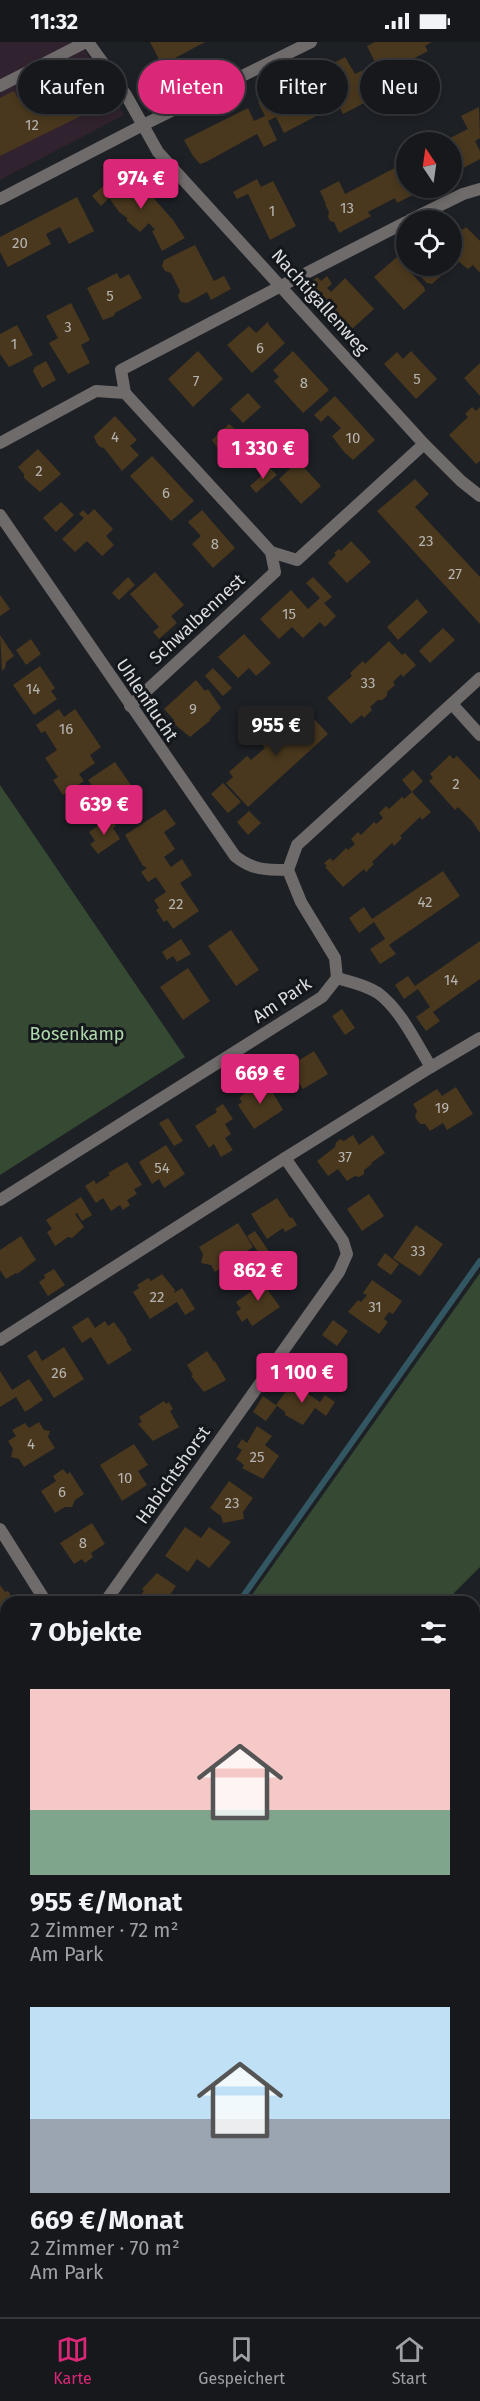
<!DOCTYPE html>
<html lang="de">
<meta charset="utf-8">
<style>
body{margin:0;font-family:"Fira Sans",sans-serif;background:#232529;color:#f1f3f6;height:100vh;display:flex;flex-direction:column;font-size:22px;white-space:nowrap}
*{box-sizing:border-box;margin:0}
p{font-size:20px;color:#9ea0a3}
.icon{flex:none;width:33px;height:33px;fill:none;stroke:currentColor;stroke-width:2;stroke-linecap:round;stroke-linejoin:round}
.map{position:relative;flex:1;overflow:hidden}
.panel{position:absolute;left:0px;top:1554px;width:480px;height:722px;display:flex;flex-direction:column;background:#16181c;border-radius:18px 18px 0 0;box-shadow:0 3px 9px #0003,0 0 0 2px #35373b}
.panel>*{flex:none}
.guide{position:absolute;left:18px;top:18px;width:444px;height:54px;display:flex;gap:12px}
.needle{width:39px;rotate:347deg}
.tools{position:absolute;left:396px;top:90px;display:grid;gap:12px}
.tools a{display:grid;place-items:center;width:66px;height:66px;border-radius:50%;background:#16181c;box-shadow:0 3px 9px #0003,0 0 0 2px #35373b;font-size:30px}
.price{position:absolute;translate:-50% -51px;padding:0 14px;border-radius:6px;background:#db2777;color:#fff;font-size:20px;line-height:39px;filter:drop-shadow(0 2px 3px #0008)}
.price::after{content:'';position:absolute;left:50%;top:36px;width:18px;height:14px;margin-left:-9px;background:inherit;clip-path:polygon(0 0,100% 0,50% 100%)}
.price.active{background:#222;color:#fff}
ul{padding:0;list-style:none}
li{display:grid;align-content:center;gap:12px;height:318px;padding:0 30px}
li span{display:grid;place-items:center;height:186px;border-radius:0px;color:#555}
li>.icon{margin-inline-start:auto}
span .icon{width:108px;height:108px;fill:#fffc;stroke-width:1}
li b{font-size:26px}
h2{display:flex;justify-content:space-between;align-items:center;height:72px;padding:0 30px;font-size:26px}
.chip{padding:0 21px;border-radius:27px;background:#16181c;box-shadow:0 3px 9px #0003,0 0 0 2px #35373b;font-size:21px;line-height:54px}
.chip.active{background:#db2777;color:#fff}
.status{display:flex;justify-content:space-between;align-items:center;height:42px;padding:0 30px;background:#16181c;direction:ltr}
.status svg{height:16px;fill:currentColor}
.menu{display:flex;justify-content:space-around;align-items:center;height:84px;border-top:2px solid #35373b;background:#16181c;font-size:16px;color:#9ea0a3}
.menu a{display:grid;justify-items:center;gap:3px}
.menu .active{color:#db2777}
.map>svg:first-child{display:block}
</style>
<div class="status"><b>11:32</b><svg viewBox="0 0 49 12"><path d="M0 12V9h3v3zM5 12V6h3v6zM10 12V3h3v9zM15 12V0h3v12zM26 1h20v11H26zM47 4h2v5h-2z"/></svg></div>
<div class="map">
<svg width="480" height="2275" viewBox="0 0 480 2275">
<rect width="100%" height="100%" fill="#1d2025"/>
<path fill="#30222e" d="M 0,0 L 80,0 L 124,73 L 0,138 Z"/>
<path fill="#354933" d="M 0,743 L 185,1015 L 0,1133 Z
M 480,1231 L 480,1525 L 445,1560 L 247,1560 Z
M 0,1716 L 6,1723 L 6,1911 L 0,1907 Z
M 0,1974 L 6,1978 L 6,2039 L 0,2036 Z
M 6,2195 L 6,2233 L 0,2248 L 0,2207 Z"/>
<path fill="#325763" d="M 6,2233 L 6,2270 L 56,2270 L 56,2275 L 0,2275 L 0,2248 Z"/>
<g fill="none" stroke-linecap="round" stroke-linejoin="round">
<path stroke="#325763" stroke-width="6" d="M 239,1560 L 480,1219
M 0,1898 L 6,1890"/>
</g>
<path fill="#49381e" d="M 150,0 L 205,0 L 162,23 Z
M 375,0 L 432,0 L 425,4 L 428,9 L 390,29 L 387,23 L 378,27 L 386,41 L 364,51 L 368,59 L 343,72 L 320,28 L 345,15 L 355,32 L 376,22 L 367,4 Z
M 80,24 L 101,64 L 0,114 L 0,56 L 14,49 L 18,56 Z
M 312,32 L 322,51 L 314,55 L 322,71 L 284,91 L 276,75 L 268,79 L 277,98 L 264,105 L 257,92 L 206,120 L 200,122 L 193,114 L 184,98 L 248,66 L 254,79 L 265,74 L 258,60 L 267,56 L 270,61 L 306,42 L 303,37 Z
M 479,65 L 480,96 L 475,99 L 480,109 L 480,117 L 452,132 L 452,100 L 442,100 L 468,87 L 461,74 Z
M 406,120 L 406,146 L 426,146 L 397,161 L 395,156 L 368,170 L 371,174 L 339,191 L 334,180 L 330,179 L 328,175 L 329,170 L 325,162 L 326,162 L 320,149 L 339,139 L 345,152 Z
M 133,133 L 173,178 L 185,196 L 162,209 L 152,189 L 155,188 L 149,181 L 140,190 L 127,179 L 127,176 L 119,170 L 109,156 L 101,164 L 92,154 L 110,138 L 118,147 Z
M 257,137 L 261,145 L 273,139 L 296,184 L 270,198 L 248,152 L 237,157 L 233,150 Z
M 77,155 L 94,189 L 69,202 L 60,185 L 46,192 L 51,202 L 8,225 L 0,210 L 0,195 Z
M 458,183 L 462,188 L 466,185 L 480,199 L 480,231 L 473,223 L 468,227 L 453,215 L 452,198 L 454,196 L 452,189 Z
M 195,203 L 214,239 L 224,234 L 231,247 L 211,258 L 207,250 L 187,261 L 181,260 L 178,254 L 180,249 L 171,231 L 165,229 L 162,224 L 164,218 Z
M 397,215 L 424,245 L 425,249 L 404,268 L 374,235 Z
M 410,224 L 431,224 L 441,234 L 432,242 L 427,241 Z
M 117,231 L 120,237 L 129,232 L 142,256 L 115,271 L 114,274 L 103,278 L 87,246 Z
M 327,234 L 332,242 L 327,246 L 331,250 L 345,236 L 374,267 L 352,287 L 322,255 L 316,261 L 303,247 L 317,235 L 321,239 Z
M 71,261 L 90,298 L 81,303 L 90,321 L 68,332 L 49,301 L 58,296 L 46,274 Z
M 269,279 L 268,282 L 285,301 L 252,331 L 227,303 L 249,284 L 256,291 Z
M 17,283 L 33,313 L 9,325 L 0,312 L 0,292 Z
M 198,309 L 223,337 L 193,365 L 168,337 Z
M 293,309 L 329,348 L 303,371 L 274,339 L 279,335 L 273,328 Z
M 411,309 L 437,337 L 416,357 L 384,322 L 397,310 L 403,317 Z
M 46,319 L 56,338 L 42,346 L 33,329 L 35,325 Z
M 480,321 L 480,354 L 464,336 Z
M 248,351 L 261,365 L 243,381 L 230,367 Z
M 335,354 L 375,398 L 353,418 L 344,410 L 332,394 L 341,386 L 328,373 L 321,380 L 314,373 Z
M 472,365 L 476,369 L 480,365 L 480,419 L 476,422 L 449,393 L 468,375 L 465,372 Z
M 115,374 L 137,398 L 130,404 L 139,413 L 122,429 L 104,406 L 100,405 L 96,400 L 94,394 Z
M 229,382 L 247,397 L 245,399 L 252,407 L 234,422 L 227,415 L 225,417 L 212,398 Z
M 38,407 L 61,432 L 40,450 L 24,436 L 24,432 L 18,425 Z
M 152,414 L 194,459 L 171,479 L 130,434 Z
M 298,419 L 321,444 L 301,462 L 279,437 Z
M 270,426 L 277,433 L 256,451 L 250,444 Z
M 415,437 L 429,452 L 415,465 L 480,535 L 480,582 L 377,469 Z
M 61,460 L 74,473 L 56,490 L 43,476 Z
M 94,467 L 113,487 L 106,494 L 114,503 L 102,514 L 87,499 L 75,510 L 62,497 L 84,476 L 79,472 L 83,468 L 88,473 Z
M 202,468 L 235,506 L 213,526 L 192,502 L 201,494 L 188,480 Z
M 351,499 L 371,520 L 347,541 L 328,521 L 336,513 L 334,511 L 339,507 L 341,509 Z
M 155,530 L 184,563 L 171,574 L 177,581 L 159,597 L 153,590 L 159,585 L 130,552 Z
M 128,535 L 135,543 L 119,558 L 112,551 Z
M 313,535 L 332,555 L 324,561 L 336,574 L 325,585 L 320,580 L 303,596 L 292,585 L 279,597 L 260,577 L 291,548 L 308,567 L 320,556 L 306,541 Z
M 0,553 L 10,567 L 0,574 Z
M 417,557 L 428,570 L 398,598 L 387,585 Z
M 443,586 L 455,598 L 430,621 L 419,609 Z
M 244,592 L 271,621 L 256,634 L 249,626 L 238,636 L 218,615 Z
M 0,593 L 14,614 L 6,620 L 5,626 L 2,629 Z
M 31,597 L 41,612 L 26,623 L 16,608 Z
M 389,599 L 402,613 L 405,611 L 416,623 L 403,635 L 401,632 L 393,640 L 395,643 L 387,650 L 387,654 L 382,658 L 378,658 L 370,665 L 372,668 L 364,676 L 362,673 L 351,682 L 327,656 L 352,634 L 350,631 L 363,619 L 365,622 Z
M 40,624 L 55,646 L 51,649 L 57,657 L 34,673 L 13,643 Z
M 213,626 L 232,646 L 223,654 L 205,634 Z
M 196,638 L 205,649 L 208,647 L 221,666 L 210,677 L 211,678 L 190,695 L 172,680 L 174,678 L 164,667 Z
M 59,667 L 64,675 L 75,667 L 101,705 L 90,713 L 95,721 L 79,732 L 84,739 L 63,753 L 53,738 L 58,735 L 45,716 L 57,708 L 45,689 L 41,691 L 36,683 Z
M 306,668 L 328,692 L 248,765 L 226,741 L 233,735 L 229,730 L 247,714 L 251,718 L 265,706 L 261,701 L 279,685 L 283,689 L 290,683 L 286,678 L 295,670 L 299,674 Z
M 450,713 L 453,717 L 457,714 L 480,738 L 480,791 L 472,779 L 458,765 L 455,768 L 429,739 L 433,736 L 430,732 Z
M 115,720 L 139,755 L 113,773 L 88,738 Z
M 413,728 L 423,739 L 412,750 L 402,738 Z
M 223,741 L 241,760 L 228,771 L 211,752 Z
M 412,750 L 431,770 L 422,778 L 420,775 L 400,794 L 402,796 L 394,804 L 392,801 L 372,820 L 374,822 L 366,830 L 364,827 L 343,845 L 325,825 L 327,824 L 324,821 L 330,816 L 333,819 L 346,806 L 348,808 L 355,802 L 351,797 L 358,790 L 361,793 L 374,780 L 376,782 L 383,776 L 379,771 L 386,764 L 389,767 L 402,755 L 404,757 Z
M 165,767 L 176,782 L 164,790 L 175,807 L 164,815 L 171,825 L 182,817 L 192,833 L 180,841 L 199,869 L 173,887 L 167,878 L 164,880 L 156,868 L 159,866 L 154,858 L 166,850 L 156,835 L 148,840 L 141,830 L 147,826 L 143,824 L 125,793 Z
M 249,769 L 261,781 L 248,793 L 237,780 Z
M 110,775 L 116,784 L 113,786 L 120,797 L 98,812 L 90,802 L 95,799 L 89,790 Z
M 443,829 L 460,854 L 389,903 L 396,912 L 380,922 L 370,907 L 385,897 L 374,880 L 359,891 L 349,876 L 364,865 L 372,877 Z
M 231,888 L 259,928 L 236,944 L 208,904 Z
M 181,897 L 191,912 L 177,920 L 173,914 L 167,918 L 162,910 Z
M 480,899 L 480,937 L 433,970 L 440,979 L 426,989 L 416,975 L 430,965 L 418,947 L 404,957 L 395,943 L 408,934 L 415,944 Z
M 188,926 L 210,959 L 183,978 L 160,945 Z
M 342,967 L 355,986 L 345,993 L 332,974 Z
M 314,1009 L 328,1032 L 303,1047 L 288,1025 Z
M 266,1039 L 283,1068 L 254,1087 L 238,1063 L 242,1060 L 239,1056 L 246,1050 Z
M 456,1045 L 473,1072 L 447,1088 L 443,1081 L 430,1089 L 425,1082 L 420,1082 L 415,1075 L 417,1069 L 413,1062 L 437,1047 L 442,1054 Z
M 223,1062 L 233,1077 L 225,1082 L 231,1092 L 225,1096 L 233,1108 L 221,1115 L 214,1102 L 209,1106 L 195,1084 L 217,1070 L 215,1067 Z
M 168,1076 L 183,1099 L 174,1104 L 159,1081 Z
M 353,1093 L 359,1103 L 373,1093 L 385,1111 L 371,1121 L 372,1122 L 364,1128 L 364,1132 L 359,1135 L 355,1134 L 347,1139 L 338,1127 L 328,1134 L 317,1119 L 335,1105 L 336,1101 L 340,1097 L 344,1099 Z
M 166,1103 L 185,1132 L 164,1146 L 159,1137 L 152,1142 L 139,1120 Z
M 127,1120 L 142,1143 L 134,1147 L 137,1152 L 127,1158 L 130,1163 L 123,1168 L 120,1163 L 111,1169 L 103,1156 L 96,1161 L 85,1144 L 94,1138 L 96,1142 L 110,1133 L 108,1131 Z
M 369,1152 L 384,1174 L 362,1189 L 347,1167 Z
M 81,1155 L 92,1173 L 82,1179 L 77,1171 L 75,1172 L 84,1185 L 72,1196 L 68,1195 L 55,1204 L 47,1190 L 52,1187 L 46,1178 Z
M 277,1156 L 290,1176 L 292,1175 L 297,1183 L 285,1190 L 283,1186 L 267,1197 L 251,1172 Z
M 238,1181 L 253,1205 L 215,1230 L 211,1223 L 201,1221 L 203,1212 L 199,1205 Z
M 416,1183 L 443,1202 L 420,1234 L 393,1216 Z
M 255,1189 L 270,1211 L 263,1217 L 247,1194 Z
M 21,1194 L 36,1218 L 17,1232 L 16,1231 L 6,1237 L 0,1228 L 0,1208 Z
M 385,1211 L 399,1222 L 391,1233 L 377,1223 Z
M 54,1227 L 65,1243 L 48,1254 L 39,1240 L 45,1236 L 44,1233 Z
M 267,1230 L 275,1241 L 267,1247 L 280,1265 L 252,1284 L 247,1276 L 242,1280 L 236,1270 L 241,1267 L 236,1260 L 263,1241 L 259,1235 Z
M 162,1232 L 175,1248 L 174,1251 L 182,1246 L 195,1267 L 185,1273 L 177,1260 L 150,1277 L 133,1250 L 139,1246 L 137,1243 L 148,1236 L 151,1239 Z
M 372,1238 L 402,1259 L 393,1272 L 389,1270 L 384,1277 L 388,1280 L 379,1292 L 348,1270 L 358,1258 L 361,1260 L 367,1253 L 363,1251 Z
M 88,1275 L 95,1286 L 105,1279 L 108,1284 L 114,1280 L 127,1298 L 126,1299 L 132,1308 L 108,1323 L 91,1295 L 82,1301 L 72,1285 Z
M 333,1278 L 348,1289 L 337,1304 L 322,1293 Z
M 64,1305 L 84,1337 L 54,1356 L 27,1314 L 36,1308 L 42,1319 Z
M 207,1309 L 214,1320 L 215,1319 L 226,1338 L 204,1350 L 191,1334 L 193,1333 L 187,1323 Z
M 0,1329 L 12,1348 L 29,1337 L 43,1358 L 25,1370 L 16,1355 L 0,1365 Z
M 292,1341 L 320,1360 L 325,1353 L 335,1360 L 326,1374 L 315,1366 L 303,1383 L 285,1373 L 285,1370 L 276,1363 Z
M 263,1354 L 277,1364 L 266,1379 L 253,1370 Z
M 164,1359 L 166,1362 L 169,1360 L 173,1367 L 170,1369 L 179,1385 L 153,1399 L 138,1382 L 142,1380 L 139,1375 Z
M 39,1380 L 44,1388 L 50,1389 L 48,1395 L 55,1406 L 24,1425 L 19,1417 L 11,1415 L 13,1407 L 8,1399 L 16,1394 L 12,1388 L 25,1381 L 29,1386 Z
M 257,1384 L 272,1394 L 265,1403 L 279,1414 L 263,1437 L 242,1426 L 244,1423 L 236,1417 L 242,1408 L 237,1405 L 242,1397 L 247,1401 Z
M 134,1402 L 148,1423 L 138,1429 L 147,1443 L 122,1459 L 100,1423 Z
M 63,1427 L 67,1432 L 70,1430 L 84,1452 L 75,1458 L 72,1465 L 65,1465 L 55,1471 L 41,1449 L 56,1439 L 53,1434 Z
M 229,1439 L 253,1456 L 243,1470 L 244,1477 L 223,1481 L 221,1474 L 210,1466 Z
M 92,1481 L 105,1502 L 91,1511 L 93,1515 L 85,1521 L 82,1517 L 74,1522 L 60,1501 Z
M 185,1485 L 201,1496 L 209,1485 L 231,1500 L 209,1526 L 197,1517 L 188,1530 L 165,1514 Z
M 157,1531 L 176,1544 L 165,1560 L 141,1560 L 137,1557 L 144,1549 L 142,1547 Z
M 0,1543 L 5,1550 L 8,1549 L 15,1560 L 6,1560 L 6,1575 L 0,1578 Z
M 6,1624 L 6,1656 L 0,1646 L 0,1628 Z"/>
<g fill="none" stroke-linecap="round" stroke-linejoin="round">
<path stroke="#6f6b6b" stroke-width="12" d="M 125,351 L 121,328 L 281,244
M 271,510 L 297,518 L 424,402
M 285,1116 L 431,1025"/>
<path stroke="#6f6b6b" stroke-width="12" d="M 88,0 L 126,53 L 158,110 L 424,402 L 461,439 L 480,454
M 0,44 L 86,0
M 0,157 L 143,83 L 311,0
M 410,178 L 463,152 L 480,147
M 281,244 L 406,180
M 0,401 L 96,349 L 125,351 L 271,510 L 275,530 L 130,664
M 0,473 L 235,814 C 252,828 266,828 288,828
M 452,662 L 480,693
M 337,936 C 351,940 366,943 378,951 C 401,968 416,1001 431,1025 L 480,996
M 0,1158 L 322,955 L 337,936 L 335,916 L 301,860 L 288,828 L 297,803 L 480,636
M 0,1298 L 285,1116 L 343,1199 L 347,1212 L 339,1230 L 105,1560
M 0,1487 L 46,1560"/>
<path stroke="#c0b8b8" stroke-width="15" d="M 0,1954 L 6,1958
M 474,2127 L 480,2128"/>
</g>
<g text-anchor="middle" stroke-width="6" stroke-linejoin="round" paint-order="stroke">
<g font-size="15" fill="#b6b4b0">
<text x="32" y="88">12</text>
<text x="347" y="171">13</text>
<text x="272" y="174">1</text>
<text x="20" y="206">20</text>
<text x="110" y="259">5</text>
<text x="68" y="290">3</text>
<text x="14" y="307">1</text>
<text x="260" y="311">6</text>
<text x="417" y="342">5</text>
<text x="196" y="344">7</text>
<text x="304" y="346">8</text>
<text x="115" y="400">4</text>
<text x="353" y="401">10</text>
<text x="39" y="434">2</text>
<text x="166" y="456">6</text>
<text x="426" y="504">23</text>
<text x="215" y="507">8</text>
<text x="455" y="537">27</text>
<text x="289" y="577">15</text>
<text x="368" y="646">33</text>
<text x="33" y="652">14</text>
<text x="193" y="672">9</text>
<text x="66" y="692">16</text>
<text x="456" y="747">2</text>
<text x="425" y="865">42</text>
<text x="176" y="867">22</text>
<text x="451" y="943">14</text>
<text x="442" y="1071">19</text>
<text x="345" y="1120">37</text>
<text x="162" y="1131">54</text>
<text x="418" y="1214">33</text>
<text x="157" y="1260">22</text>
<text x="375" y="1270">31</text>
<text x="59" y="1336">26</text>
<text x="31" y="1407">4</text>
<text x="257" y="1420">25</text>
<text x="125" y="1441">10</text>
<text x="62" y="1455">6</text>
<text x="232" y="1466">23</text>
<text x="83" y="1506">8</text>
</g>
<g font-size="18" fill="#dbdde0" stroke="#14171b">
<text transform="translate(320 260) rotate(48)" y="6">Nachtigallenweg</text>
<text transform="translate(197 577) rotate(-43)" y="6">Schwalbennest</text>
<text transform="translate(147 658) rotate(56)" y="6">Uhlenflucht</text>
<text transform="translate(282 958) rotate(-34)" y="6">Am Park</text>
<text transform="translate(173 1433) rotate(-55)" y="6">Habichtshorst</text>
</g>
<g font-size="18" fill="#aed7aa" stroke="#14171b">
<text x="77" y="998">Bosenkamp</text>
</g>
</g>
</svg>
<div class="tools">
<a><svg class="needle" viewBox="-14 -14 28 28"><path d="M0-13l5 13h-10z" fill="#e53935"/><path d="M0 13l5-13h-10z" fill="#9ea0a3"/></svg></a>
<a><svg class="icon" aria-label="locate" viewBox="0 0 24 24"><circle cx="12" cy="12" r="6"/><path d="M12 2v4M12 18v4M2 12h4M18 12h4"/></svg></a>
</div>
<b class="price" style="left:141px;top:168px">974 €</b>
<b class="price" style="left:263px;top:438px">1 330 €</b>
<b class="price active" style="left:276px;top:715px">955 €</b>
<b class="price" style="left:104px;top:794px">639 €</b>
<b class="price" style="left:260px;top:1063px">669 €</b>
<b class="price" style="left:258px;top:1260px">862 €</b>
<b class="price" style="left:302px;top:1362px">1 100 €</b>
<div class="guide">
<a class="chip">Kaufen</a>
<a class="chip active">Mieten</a>
<a class="chip">Filter</a>
<a class="chip">Neu</a>
</div>
<section class="panel">
<h2>7 Objekte<svg class="icon" aria-label="filters" viewBox="0 0 24 24"><path d="M4 7h16M4 17h16"/><circle cx="9" cy="7" r="2"/><circle cx="15" cy="17" r="2"/></svg></h2>
<ul>
<li><span style="background:linear-gradient(#f6c9c9 65%,#7fa58c 0)"><svg class="icon" aria-label="home" viewBox="0 0 24 24"><path d="M3 11l9-7 9 7M6 9v11h12V9"/></svg></span><div><b>955 €/Monat</b><p>2 Zimmer · 72 m²</p><p>Am Park</p></div></li>
<li><span style="background:linear-gradient(#bfe0f5 60%,#9aa5b1 0)"><svg class="icon" aria-label="home" viewBox="0 0 24 24"><path d="M3 11l9-7 9 7M6 9v11h12V9"/></svg></span><div><b>669 €/Monat</b><p>2 Zimmer · 70 m²</p><p>Am Park</p></div></li>
</ul>
</section>
</div>
<nav class="menu">
<a class="active"><svg class="icon" aria-label="map" viewBox="0 0 24 24"><path d="M3 6l6-2 6 2 6-2v14l-6 2-6-2-6 2zM9 4v14M15 6v14"/></svg>Karte</a>
<a><svg class="icon" aria-label="saved" viewBox="0 0 24 24"><path d="M7 4h10v16l-5-4-5 4z"/></svg>Gespeichert</a>
<a><svg class="icon" aria-label="home" viewBox="0 0 24 24"><path d="M3 11l9-7 9 7M6 9v11h12V9"/></svg>Start</a>
</nav>
